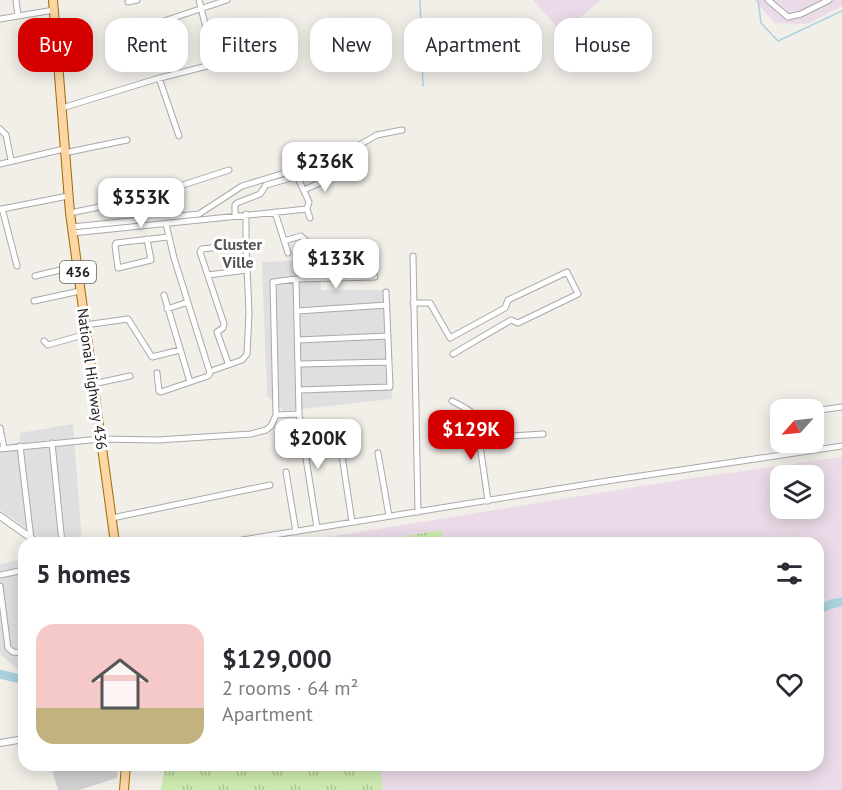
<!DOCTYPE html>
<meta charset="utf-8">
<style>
body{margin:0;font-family:"PT Sans",sans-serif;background:#f7f7f7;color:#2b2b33;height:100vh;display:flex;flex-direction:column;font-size:22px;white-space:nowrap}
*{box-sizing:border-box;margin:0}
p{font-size:20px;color:#7c7c81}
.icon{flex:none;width:33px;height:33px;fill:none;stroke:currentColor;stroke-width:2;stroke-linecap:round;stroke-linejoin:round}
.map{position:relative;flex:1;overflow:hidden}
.details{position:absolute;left:18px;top:537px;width:806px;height:234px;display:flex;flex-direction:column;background:#fff;border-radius:18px;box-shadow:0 3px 15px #0003}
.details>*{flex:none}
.guide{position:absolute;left:18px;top:18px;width:807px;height:54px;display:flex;gap:12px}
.needle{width:39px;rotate:243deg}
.tools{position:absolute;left:770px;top:399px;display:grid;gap:12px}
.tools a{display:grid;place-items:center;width:54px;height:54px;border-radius:12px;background:#fff;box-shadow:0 3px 15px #0003;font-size:30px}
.price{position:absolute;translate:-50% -51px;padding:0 14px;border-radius:12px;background:#fff;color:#222;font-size:20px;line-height:39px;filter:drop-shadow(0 2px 3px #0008)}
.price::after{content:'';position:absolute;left:50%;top:36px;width:18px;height:14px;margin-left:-9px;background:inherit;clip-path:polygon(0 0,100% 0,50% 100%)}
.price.active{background:#d40000;color:#fff}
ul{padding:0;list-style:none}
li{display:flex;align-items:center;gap:18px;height:150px;padding:0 18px}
li span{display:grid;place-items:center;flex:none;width:168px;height:120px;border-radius:18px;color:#555}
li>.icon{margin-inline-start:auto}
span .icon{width:72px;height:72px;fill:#fffc;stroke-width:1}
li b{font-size:26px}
h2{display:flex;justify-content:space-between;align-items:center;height:72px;padding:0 18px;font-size:26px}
.pill{padding:0 21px;border-radius:18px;background:#fff;box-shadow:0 3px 15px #0003;font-size:21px;line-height:54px}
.pill.active{background:#d40000;color:#fff}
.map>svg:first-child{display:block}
</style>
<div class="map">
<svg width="842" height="790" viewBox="0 0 842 790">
<defs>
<pattern id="grass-tufts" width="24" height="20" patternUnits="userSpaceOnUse" patternTransform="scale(1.5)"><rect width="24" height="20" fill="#cdebb0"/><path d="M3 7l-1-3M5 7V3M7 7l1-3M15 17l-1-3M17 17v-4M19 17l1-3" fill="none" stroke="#b0c997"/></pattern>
</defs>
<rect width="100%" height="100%" fill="#f2efe9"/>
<path fill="#e0dfdf" d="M 320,260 L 321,290 L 388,290 L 392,399 L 284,411 L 267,396 L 262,262 Z
M 73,424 L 82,543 L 47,543 L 0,510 L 0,446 L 20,442 L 20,433 Z
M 24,559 L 24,670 L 17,669 L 0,654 L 0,564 Z"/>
<path fill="#ebdbe8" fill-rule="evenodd" d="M 533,0 L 601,0 L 562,33 Z
M 754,0 L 842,0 L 842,6 L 807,24 L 775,23 Z
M 842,457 L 842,790 L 161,790 L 165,765 L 818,765 L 818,543 L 291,543 L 686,479 ZM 780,476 L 813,476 L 813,508 L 780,508 Z"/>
<path fill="#d0d0d0" d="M 69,765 L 119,765 L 117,778 L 79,790 L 58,790 L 52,769 Z"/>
<path fill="url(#grass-tufts)" d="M 442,530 L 444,543 L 365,543 Z
M 165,765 L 380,765 L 383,790 L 161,790 Z"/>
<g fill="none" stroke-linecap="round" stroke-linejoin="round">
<path stroke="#aad3df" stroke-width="1.5" d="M 420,0 L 423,86
M 758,0 L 761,23 L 778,41 L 842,11"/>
<path stroke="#aad3df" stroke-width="9" d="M 818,610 L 831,604 L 842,602
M 0,674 L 24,680"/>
<defs>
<path id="minor" d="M 16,0 L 18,16
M 768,0 L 788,17 L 801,14 L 829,0
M 128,2 L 137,0
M 0,19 L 54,10
M 128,33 L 227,0
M 215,64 L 272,35
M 159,78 L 179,136
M 62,108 L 156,79 L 215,64 L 199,0
M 0,129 L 6,135 L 11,160
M 64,153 L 127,140
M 0,164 L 64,149
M 304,190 L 337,175
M 0,209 L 2,209 L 3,212 L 17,266
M 2,209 L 68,196
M 275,212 L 288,253
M 70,213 L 143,198 L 229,170
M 246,214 L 246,244
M 235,215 L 235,205 L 237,203 L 260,194 L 266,185 L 295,177 L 298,178 L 309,202 L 307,209 L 310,218
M 72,227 L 199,214 L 242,186 L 338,157 L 377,135 L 402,130
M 72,233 L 307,209
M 147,239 L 151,260 L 118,268 L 115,246 L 116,243 L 168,237
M 284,241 L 301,236 L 307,242
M 413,256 L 418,512
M 208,275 L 247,270
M 35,276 L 77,266
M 296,279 L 299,414 L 317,528
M 164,295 L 190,382
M 34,301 L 80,291
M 413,303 L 430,303 L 450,338 L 505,308 L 508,300 L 567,272 L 578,294 L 518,323 L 511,320 L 453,354
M 167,309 L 188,302
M 297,311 L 387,305
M 85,325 L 128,319 L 152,357 L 180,350
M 298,340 L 388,336
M 44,341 L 48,345 L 86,334
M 299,364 L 389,362
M 214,370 L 242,360 L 247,354 L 249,313 L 246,244 L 202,249 L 200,252 L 224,324 L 223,328 L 217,332 L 228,363
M 157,373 L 159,391 L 161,392 L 208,376 L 210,373 L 174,258 L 166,224
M 93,384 L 130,376
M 299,390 L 390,387 L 386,292
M 452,401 C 473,411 479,415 482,438
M 813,411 L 842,407
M 276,415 L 299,414
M 0,428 L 4,448
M 338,429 L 352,522
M 479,438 L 543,434
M 438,440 L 479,438 L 488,501
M 52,443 L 62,543
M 20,446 L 31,539
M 0,449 L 100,439 L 158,440 L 251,434 L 266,430 L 271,426 L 276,415 L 273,282 L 296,279 L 375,277
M 378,453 L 389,516
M 286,472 L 296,532
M 112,518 L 270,485
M 224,543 L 607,481 L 842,446
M 0,575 L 24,570
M 0,586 L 8,648 L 13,652 L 24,653"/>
<path id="tertiary" d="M 0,516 L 38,543
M 0,743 L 24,739"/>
<path id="primary" d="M 53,0 L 70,213 L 115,543
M 124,790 L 126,765"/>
</defs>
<use href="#minor" stroke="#a9a9a9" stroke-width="7"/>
<use href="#tertiary" stroke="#a9a9a9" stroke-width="8"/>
<use href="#primary" stroke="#a06b00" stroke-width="10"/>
<use href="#minor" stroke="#fff" stroke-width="5"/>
<use href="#tertiary" stroke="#fff" stroke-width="6"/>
<use href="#primary" stroke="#fcd6a4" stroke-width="8"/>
</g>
<g text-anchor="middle" stroke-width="6" stroke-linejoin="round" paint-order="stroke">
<rect fill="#fff" stroke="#646464" stroke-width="1.5" x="60" y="261" width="36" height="22" rx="4.5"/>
<g font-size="14" font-weight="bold" fill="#222">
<text x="78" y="277">436</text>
</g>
<g font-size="15" fill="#222" stroke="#fff">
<text transform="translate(92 379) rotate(82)" y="5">National Highway 436</text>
</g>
<g font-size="16" font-weight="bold" fill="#555" stroke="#fff">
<text x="238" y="250">Cluster<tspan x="238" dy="18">Ville</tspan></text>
</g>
</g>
</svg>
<div class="tools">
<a><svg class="needle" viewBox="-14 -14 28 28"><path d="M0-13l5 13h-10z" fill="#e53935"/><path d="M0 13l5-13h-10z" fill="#7c7c81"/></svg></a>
<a><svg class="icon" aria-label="layers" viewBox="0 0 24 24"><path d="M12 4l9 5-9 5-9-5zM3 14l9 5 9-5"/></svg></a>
</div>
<b class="price" style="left:325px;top:193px">$236K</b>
<b class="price" style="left:141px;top:229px">$353K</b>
<b class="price" style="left:336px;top:290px">$133K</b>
<b class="price active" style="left:471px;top:461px">$129K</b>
<b class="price" style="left:318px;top:470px">$200K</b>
<div class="guide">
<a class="pill active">Buy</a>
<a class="pill">Rent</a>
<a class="pill">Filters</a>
<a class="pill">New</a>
<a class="pill">Apartment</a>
<a class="pill">House</a>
</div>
<section class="details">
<h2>5 homes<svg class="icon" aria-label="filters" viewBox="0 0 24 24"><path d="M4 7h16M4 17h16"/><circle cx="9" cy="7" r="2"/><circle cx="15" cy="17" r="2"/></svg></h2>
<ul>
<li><span style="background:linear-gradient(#f6c9c9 70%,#c2b280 0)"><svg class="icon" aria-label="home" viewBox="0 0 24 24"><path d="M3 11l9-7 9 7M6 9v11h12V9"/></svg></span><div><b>$129,000</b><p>2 rooms · 64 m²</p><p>Apartment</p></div><svg class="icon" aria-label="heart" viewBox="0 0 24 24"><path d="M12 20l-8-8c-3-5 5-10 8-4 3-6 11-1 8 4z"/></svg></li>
</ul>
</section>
</div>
